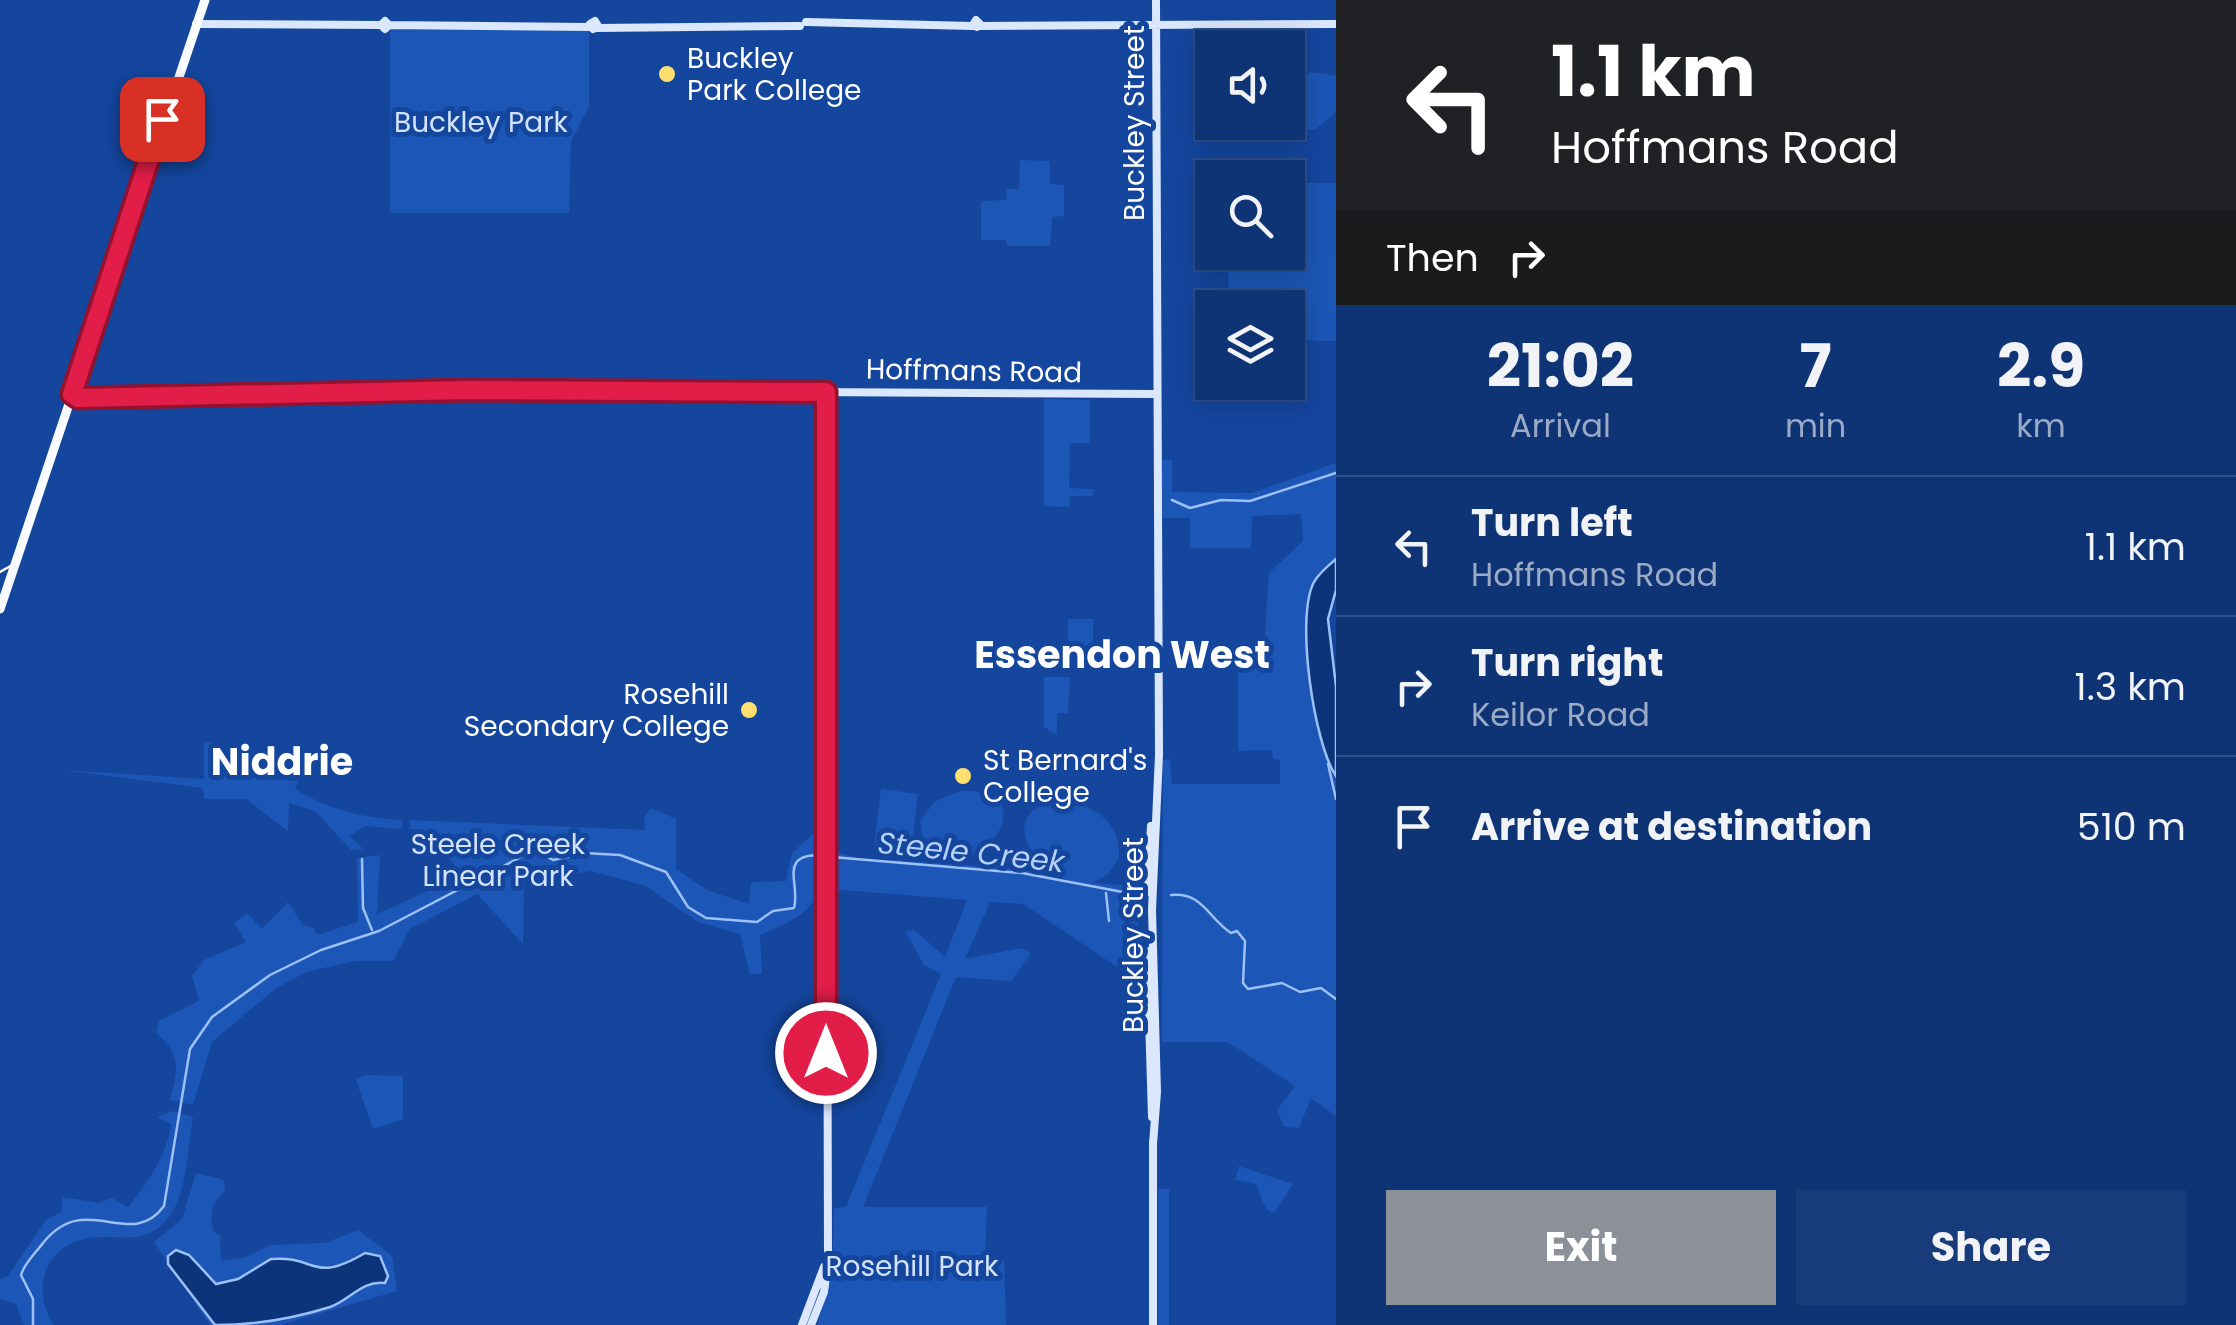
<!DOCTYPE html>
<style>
body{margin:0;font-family:Poppins,sans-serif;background:#183c7b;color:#f1f3f6;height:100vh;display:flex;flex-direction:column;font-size:38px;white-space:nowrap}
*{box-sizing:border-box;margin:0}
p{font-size:32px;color:#9baac5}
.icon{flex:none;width:55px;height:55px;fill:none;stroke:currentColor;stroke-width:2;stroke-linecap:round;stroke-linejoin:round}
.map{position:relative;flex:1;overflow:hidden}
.panel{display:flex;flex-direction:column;background:#0f3476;width:900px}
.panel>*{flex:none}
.top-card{background:#202124;color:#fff;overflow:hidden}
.controls{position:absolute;left:1195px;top:30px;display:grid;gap:20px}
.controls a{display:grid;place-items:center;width:110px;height:110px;border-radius:0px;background:#0f3476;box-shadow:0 5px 25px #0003,0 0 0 2px #2f4f88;font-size:50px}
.pin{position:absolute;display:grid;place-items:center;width:85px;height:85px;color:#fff;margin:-42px;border-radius:20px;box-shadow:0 5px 15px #0006}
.me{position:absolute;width:110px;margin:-55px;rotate:0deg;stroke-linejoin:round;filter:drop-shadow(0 0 8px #0008)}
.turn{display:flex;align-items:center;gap:35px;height:210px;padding:0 50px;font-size:45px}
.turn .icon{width:130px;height:130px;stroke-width:2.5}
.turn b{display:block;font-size:70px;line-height:85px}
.then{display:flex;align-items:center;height:95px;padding:0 50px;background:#0003;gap:20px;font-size:38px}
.eta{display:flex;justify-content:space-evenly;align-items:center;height:170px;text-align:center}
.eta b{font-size:60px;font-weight:700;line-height:70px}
.button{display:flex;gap:20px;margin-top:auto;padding:20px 50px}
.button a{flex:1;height:115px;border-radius:0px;background:#8c9099;color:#fff;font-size:40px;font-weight:700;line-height:115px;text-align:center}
.button a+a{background:#183c7b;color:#f1f3f6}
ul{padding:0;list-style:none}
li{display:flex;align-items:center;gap:30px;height:140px;padding:0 50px;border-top:2px solid #2f4f88}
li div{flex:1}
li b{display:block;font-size:38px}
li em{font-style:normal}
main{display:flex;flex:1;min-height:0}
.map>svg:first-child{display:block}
.green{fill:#1c57b7}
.water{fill:#0c347a;stroke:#9dc0f6;stroke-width:2.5}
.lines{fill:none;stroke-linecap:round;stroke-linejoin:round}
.stream{stroke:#9dc0f6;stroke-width:2.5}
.secondary{stroke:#dae7fd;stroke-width:8}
.primary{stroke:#f7faff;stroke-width:9}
.tram{stroke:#fff;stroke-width:2.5}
.route-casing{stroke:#92132f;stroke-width:25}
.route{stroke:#e11d48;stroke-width:18}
.poi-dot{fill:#ffdf6d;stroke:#14469e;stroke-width:4}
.labels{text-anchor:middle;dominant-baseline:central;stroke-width:10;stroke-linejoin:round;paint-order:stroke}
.poi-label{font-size:28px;fill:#fff;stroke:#14469e;text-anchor:start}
.park-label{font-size:28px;fill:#d3e3fd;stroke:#14469e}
.street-label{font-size:28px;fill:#fff;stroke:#14469e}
.water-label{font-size:30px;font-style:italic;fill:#b7d1fa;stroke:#14469e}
.district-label{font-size:38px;font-weight:bold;fill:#fff;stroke:#14469e}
</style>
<main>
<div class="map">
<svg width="1336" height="1325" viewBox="0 0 1336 1325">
<rect width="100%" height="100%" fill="#14469e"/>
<path class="green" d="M 390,27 L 589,31 L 589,106 L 571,141 L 569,213 L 390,213 Z
M 1312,72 L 1336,76 L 1336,112 L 1316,129 L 1292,131 L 1286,123 C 1291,102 1286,83 1312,72 Z
M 1020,160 L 1050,161 L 1050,184 L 1064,185 L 1064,216 L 1052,217 L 1050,246 L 1007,246 L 1006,240 L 981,240 L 981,201 L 1006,200 L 1007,189 L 1019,189 Z
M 1288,183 L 1336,183 L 1336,341 L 1288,340 L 1288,308 L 1229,307 L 1228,253 L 1288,252 Z
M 1044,399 L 1090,400 L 1090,443 L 1070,443 L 1069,488 L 1093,489 L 1093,496 L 1070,496 L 1069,507 L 1044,506 Z
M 1162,460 L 1172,460 L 1172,492 L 1252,493 L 1336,463 L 1336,559 C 1328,566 1319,573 1314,582 C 1294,618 1314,743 1336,776 L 1336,1116 L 1311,1098 L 1299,1128 L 1284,1127 L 1277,1110 L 1295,1086 L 1228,1042 L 1162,1042 L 1163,760 L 1170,759 L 1172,784 L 1280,784 L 1280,760 L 1273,759 L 1272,750 L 1238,751 L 1238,653 L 1264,651 L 1269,573 L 1303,541 L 1301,514 L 1252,516 L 1251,548 L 1190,548 L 1190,518 L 1162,518 Z
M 1068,619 L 1093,619 L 1093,666 L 1068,666 Z
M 1044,677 L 1070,677 L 1068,713 L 1057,713 L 1057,735 L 1044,727 Z
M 204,742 L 213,742 L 216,770 L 239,777 L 298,781 L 295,789 C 329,810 363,818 402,820 L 402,829 L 365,826 L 350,836 L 363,849 L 351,850 L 315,811 L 289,803 L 288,831 L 246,799 L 204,799 L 203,788 L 62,770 L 204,779 Z
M 881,789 L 918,794 L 911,852 L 874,847 Z
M 960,791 C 1053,784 976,901 923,842 L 920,821 L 934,802 Z
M 1062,801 C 1093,804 1121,822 1119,856 C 1086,937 963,811 1062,801 Z
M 651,808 L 676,819 L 676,869 L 707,890 L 749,904 L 751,882 L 786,881 L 792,853 L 822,826 C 821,895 829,907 760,935 L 762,974 L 750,974 L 740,934 L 696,921 L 646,886 L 591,871 L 524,884 L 523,944 L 477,894 L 410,929 L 393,961 L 355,961 L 306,972 L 275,989 L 212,1042 L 193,1105 L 170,1100 C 178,1070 182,1054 156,1033 L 159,1021 L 199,1001 L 192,976 L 204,960 L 246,942 L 234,923 L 247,913 L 262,929 L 288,902 L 303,925 L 314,928 L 317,935 L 358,922 L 357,858 L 380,855 L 377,914 L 463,875 L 423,830 L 410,829 L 410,820 L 645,830 L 644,817 Z
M 832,851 L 858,858 L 1024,869 L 1065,881 L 1137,886 L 1140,1025 L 1136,1025 L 1132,977 L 1023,904 L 990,902 L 965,959 L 1022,948 L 1031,953 L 1011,981 L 956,977 L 863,1207 L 987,1207 L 985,1256 L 992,1264 L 1004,1260 L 1006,1325 L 817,1325 L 832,1275 L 834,1208 L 846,1207 L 941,974 L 924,965 L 905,931 L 914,930 L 945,957 L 967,900 L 830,889 Z
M 366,1075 L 403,1076 L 403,1119 L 373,1129 L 356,1080 Z
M 173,1111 L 193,1117 C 187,1149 188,1198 165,1222 C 139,1248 115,1232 84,1239 C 42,1248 32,1294 54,1325 L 24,1325 L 16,1304 L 0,1299 L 0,1279 L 8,1276 L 46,1220 L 62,1212 L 62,1197 L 99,1203 L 112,1198 L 128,1207 C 148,1183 167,1155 171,1124 L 157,1117 Z
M 1239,1166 L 1293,1184 L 1274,1213 L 1266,1209 L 1256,1184 L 1235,1180 Z
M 196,1173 L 224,1180 L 225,1191 C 211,1203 209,1215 214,1232 L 220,1236 L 221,1261 L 246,1257 L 270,1245 L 325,1243 L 358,1230 L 392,1256 L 397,1291 L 280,1325 L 210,1325 L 154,1242 L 182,1219 Z
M 1158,1189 L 1169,1189 L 1169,1325 L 1158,1325 Z"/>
<path class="water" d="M 1336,559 L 1336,590 L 1328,619 L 1336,686 L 1336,776 C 1314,744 1295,617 1314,582 C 1319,573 1328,566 1336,559 Z
M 176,1250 L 189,1255 L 216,1284 L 238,1279 L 271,1259 C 317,1255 311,1285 365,1253 L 380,1256 L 388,1276 L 385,1283 C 362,1280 350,1300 330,1307 C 292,1319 253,1325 215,1325 L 168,1264 L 168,1256 Z"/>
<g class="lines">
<path class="stream" d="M 1172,500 L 1190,508 L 1221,500 L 1250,501 L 1336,473
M 1328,764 L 1336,799
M 832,857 L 1022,873 L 1128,893
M 362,859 L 363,908 L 372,930
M 1106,893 L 1109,921
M 1171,895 C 1203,892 1208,918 1231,933 L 1237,931 L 1245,941 L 1243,983 L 1248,989 L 1282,983 L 1300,992 L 1321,988 L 1336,999
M 33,1325 L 33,1299 L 21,1275 C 25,1262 35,1254 43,1243 C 86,1189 130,1252 164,1206 L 190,1049 L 212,1017 L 270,975 L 321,950 L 379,931 L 534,850 L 553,860 L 584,853 L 620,855 L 666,872 L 688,907 L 706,918 L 757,922 L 773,911 L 794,908 C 801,883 776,853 824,855"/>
<path class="secondary" d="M 976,20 L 980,24 L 977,27 L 973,25 Z
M 595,21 L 598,26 L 593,29 L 590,24 Z
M 806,22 L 973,26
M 196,24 L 381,25 L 385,29 L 389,25 L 385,21 L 381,25
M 389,25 L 591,27
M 979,26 L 1336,24
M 597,28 L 800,26
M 72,394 L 80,398 L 468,390 L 1157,394
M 1147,892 L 1151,826
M 1147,951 L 1152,1117
M 1153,1141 L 1153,1325
M 1153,1144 L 1157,1092 L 1152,910 L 1159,755 L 1156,0
M 802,1325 L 824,1267
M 811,1325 L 824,1292 L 828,1262 L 826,392"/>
<path class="primary" d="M 0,609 L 205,0"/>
<path class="tram" d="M 0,572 L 14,564 L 22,549 L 206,0"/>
</g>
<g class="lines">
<defs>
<path id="route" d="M 162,119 L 72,394 L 78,398 L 468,390 L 826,392 L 826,1053"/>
</defs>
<use href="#route" class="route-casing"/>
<use href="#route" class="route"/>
</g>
<g class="poi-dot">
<circle cx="667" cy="74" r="10"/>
<circle cx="749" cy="710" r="10"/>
<circle cx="963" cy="776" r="10"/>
</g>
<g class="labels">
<g class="poi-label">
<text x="687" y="58">Buckley<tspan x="687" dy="32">Park College</tspan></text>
<text x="729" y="694" text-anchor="end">Rosehill<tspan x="729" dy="32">Secondary College</tspan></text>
<text x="983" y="760">St Bernard's<tspan x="983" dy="32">College</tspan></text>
</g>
<g class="park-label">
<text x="481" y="122">Buckley Park</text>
<text x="498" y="844">Steele Creek<tspan x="498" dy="32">Linear Park</tspan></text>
<text x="912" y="1266">Rosehill Park</text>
</g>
<g class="street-label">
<text transform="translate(1134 123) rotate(-90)">Buckley Street</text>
<text transform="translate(974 371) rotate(1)">Hoffmans Road</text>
<text transform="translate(1133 935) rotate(-90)">Buckley Street</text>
</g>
<g class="water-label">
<text transform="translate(971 852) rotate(6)">Steele Creek</text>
</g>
<g class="district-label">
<text x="1122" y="654">Essendon West</text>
<text x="282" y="761">Niddrie</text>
</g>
</g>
</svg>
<div class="controls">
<a><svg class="icon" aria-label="sound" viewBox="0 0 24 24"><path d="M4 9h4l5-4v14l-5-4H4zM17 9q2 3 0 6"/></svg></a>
<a><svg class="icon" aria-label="search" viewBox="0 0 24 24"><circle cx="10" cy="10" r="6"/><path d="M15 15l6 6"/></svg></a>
<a><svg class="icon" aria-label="layers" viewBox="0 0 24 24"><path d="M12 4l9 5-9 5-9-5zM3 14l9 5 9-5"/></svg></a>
</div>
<div class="pin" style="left:162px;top:119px;background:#d93025"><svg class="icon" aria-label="arrive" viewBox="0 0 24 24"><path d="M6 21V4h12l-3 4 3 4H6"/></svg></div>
<svg class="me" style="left:826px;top:1053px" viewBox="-20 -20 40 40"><circle r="17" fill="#e11d48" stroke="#fff" stroke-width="3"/><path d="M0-11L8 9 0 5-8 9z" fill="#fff"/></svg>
</div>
<section class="panel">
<div class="top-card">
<div class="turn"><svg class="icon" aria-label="left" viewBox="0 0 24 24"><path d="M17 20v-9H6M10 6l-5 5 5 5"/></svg><div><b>1.1 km</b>Hoffmans Road</div></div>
<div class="then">Then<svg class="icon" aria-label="right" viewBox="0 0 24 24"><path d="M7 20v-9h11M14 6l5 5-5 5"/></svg></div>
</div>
<div class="eta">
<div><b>21:02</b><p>Arrival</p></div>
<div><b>7</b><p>min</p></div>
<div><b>2.9</b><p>km</p></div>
</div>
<ul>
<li><svg class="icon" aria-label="left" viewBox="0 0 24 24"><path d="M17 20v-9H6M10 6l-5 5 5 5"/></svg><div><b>Turn left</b><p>Hoffmans Road</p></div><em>1.1 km</em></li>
<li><svg class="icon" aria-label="right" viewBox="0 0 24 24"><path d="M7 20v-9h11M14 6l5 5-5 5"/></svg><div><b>Turn right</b><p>Keilor Road</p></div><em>1.3 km</em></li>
<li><svg class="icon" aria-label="arrive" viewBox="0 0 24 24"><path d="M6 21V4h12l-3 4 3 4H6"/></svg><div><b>Arrive at destination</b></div><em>510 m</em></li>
</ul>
<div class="button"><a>Exit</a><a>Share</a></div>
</section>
</main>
